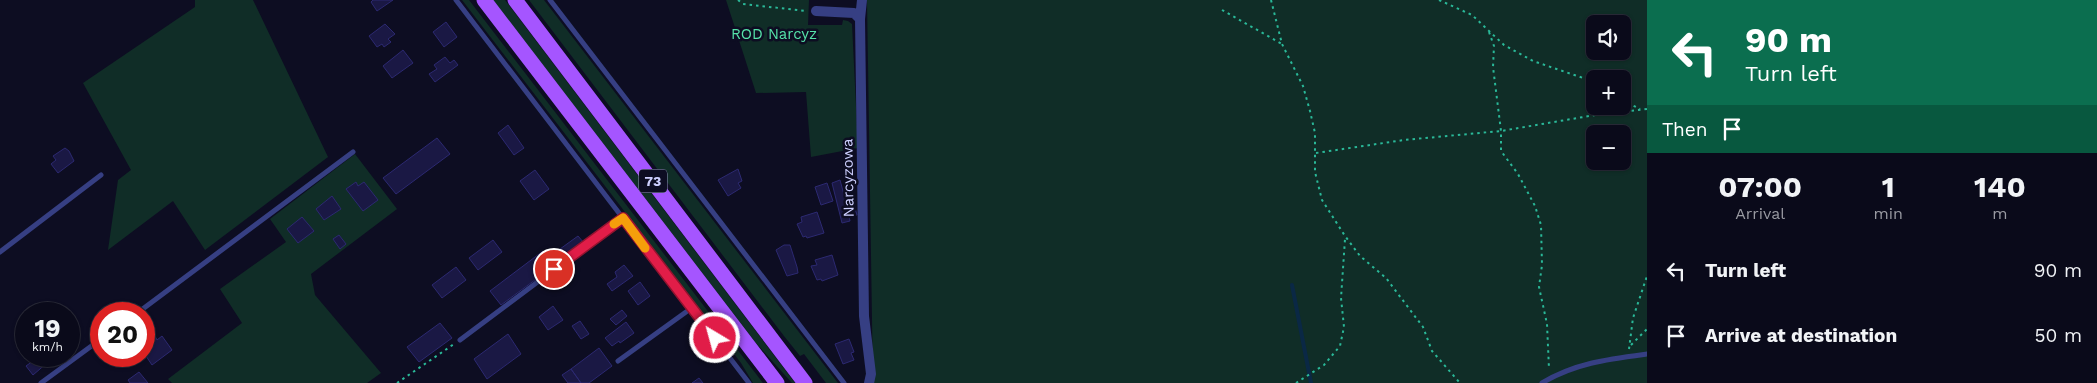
<!DOCTYPE html>
<meta charset="utf-8">
<style>
body{margin:0;font-family:"Work Sans",sans-serif;background:#131323;color:#f1f3f6;height:100vh;display:flex;flex-direction:column;font-size:19px;white-space:nowrap}
*{box-sizing:border-box;margin:0}
p{font-size:16px;color:#999aa2}
.icon{flex:none;width:28px;height:28px;fill:none;stroke:currentColor;stroke-width:2;stroke-linecap:round;stroke-linejoin:round}
.map{position:relative;flex:1;overflow:hidden}
.sheet{display:flex;flex-direction:column;background:#0a0a1a;width:450px}
.sheet>*{flex:none}
.hud{background:#0b6e4f;color:#fff;overflow:hidden}
.buttons{position:absolute;left:1586px;top:15px;display:grid;gap:10px}
.buttons a{display:grid;place-items:center;width:45px;height:45px;border-radius:8px;background:#0a0a1a;box-shadow:0 1px 4px #0004,0 0 0 1px #2a2b39;font-size:25px}
.speed{position:absolute;left:15px;top:302px;display:flex;gap:10px;font-size:25px;font-weight:700;text-align:center}
.speed>*{display:grid;place-content:center;width:65px;height:65px;border-radius:50%;background:#0a0a1a;box-shadow:0 1px 4px #0004,0 0 0 1px #2a2b39;line-height:1}
.speed small{font-size:12px;font-weight:400}
.speed .limit{border:8px solid #d22;background:#fff;color:#111}
.pin{position:absolute;display:grid;place-items:center;width:42px;height:42px;color:#fff;margin:-21px;border:2px solid #fff;border-radius:50%;box-shadow:0 1px 5px #0007}
.me{position:absolute;width:55px;margin:-28px;rotate:323deg;stroke-linejoin:round;filter:drop-shadow(0 0 4px #0008)}
.turn{display:flex;align-items:center;gap:18px;height:105px;padding:0 15px;font-size:22px}
.turn .icon{width:65px;height:65px;stroke-width:2.5}
.turn b{display:block;font-size:35px;line-height:42px}
.then{display:flex;align-items:center;height:48px;padding:0 15px;background:#0003;gap:10px;font-size:19px}
.eta{display:flex;justify-content:space-evenly;align-items:center;height:85px;text-align:center}
.eta b{font-size:30px;font-weight:700;line-height:35px}
ul{padding:0;list-style:none}
li{display:flex;align-items:center;gap:15px;height:65px;padding:0 15px}
li div{flex:1}
li b{display:block;font-size:19px}
li em{font-style:normal}
main{display:flex;flex:1;min-height:0}
.map>svg:first-child{display:block}
.green{fill:#102d27;fill-rule:evenodd}
.lines{fill:none;stroke-linecap:round;stroke-linejoin:round}
.stream{stroke:#0a2845;stroke-width:4}
.building{fill:#1a1844;stroke:#2c2971}
.path{stroke:#2ab898;stroke-width:2;stroke-dasharray:2.5 4;stroke-linecap:butt}
.lane{stroke:#363f83;stroke-width:5}
.street{stroke:#363f83;stroke-width:10}
.primary{stroke:#a555ff;stroke-width:15}
.route-casing{stroke:#92132f;stroke-width:12}
.route{stroke:#e11d48;stroke-width:9}
.slow{stroke:#f59e0b;stroke-width:9}
.labels{text-anchor:middle;dominant-baseline:central;stroke-width:5;stroke-linejoin:round;paint-order:stroke}
.shield{fill:#0d0d22;stroke:#9496bd;stroke-width:1}
.shield-label{font-size:14px;font-weight:bold;fill:#ced0ff}
.park-label{font-size:15px;fill:#56e3a9;stroke:#0d0d22}
.street-label{font-size:15px;fill:#ced0ff;stroke:#0d0d22}
</style>
<main>
<div class="map">
<svg width="1647" height="383" viewBox="0 0 1647 383">
<rect width="100%" height="100%" fill="#0d0d22"/>
<path class="green" d="M 195,0 L 253,0 L 328,157 L 205,250 L 173,201 L 108,250 L 118,180 L 131,170 L 83,83 L 195,7 Z
M 462,0 L 469,0 L 763,383 L 753,383 L 741,363 Z
M 493,0 L 505,0 L 795,383 L 792,383 L 756,343 Z
M 529,0 L 544,0 L 838,383 L 826,383 L 804,354 L 800,356 L 784,336 Z
M 726,0 L 809,0 L 808,25 L 842,25 L 843,20 L 848,21 L 852,24 L 858,148 L 811,157 L 806,92 L 756,93 Z
M 867,0 L 1647,0 L 1647,383 L 873,383 ZM 1595,24 L 1622,24 L 1622,51 L 1595,51 ZM 1595,79 L 1622,79 L 1622,106 L 1595,106 ZM 1595,134 L 1622,134 L 1622,161 L 1595,161 Z
M 355,154 L 397,209 L 311,274 L 315,295 L 381,373 L 367,383 L 172,383 L 168,379 L 242,323 L 220,289 L 286,242 L 270,219 Z"/>
<g class="lines">
<path class="stream" d="M 1292,285 L 1311,383"/>
</g>
<path class="building" d="M 373,0 L 393,0 L 377,11 L 371,2 Z
M 446,22 L 457,37 L 444,47 L 433,32 Z
M 385,24 L 395,34 L 388,39 L 391,42 L 384,47 L 382,44 L 377,47 L 369,36 Z
M 403,50 L 413,63 L 392,78 L 383,66 Z
M 445,57 L 450,63 L 454,60 L 458,65 L 435,82 L 429,74 L 437,69 L 434,65 Z
M 508,125 L 524,148 L 514,155 L 498,133 Z
M 437,138 L 450,154 L 396,194 L 383,178 Z
M 65,148 L 69,151 L 74,161 L 58,173 L 51,164 L 56,160 L 53,156 Z
M 738,169 L 742,181 L 738,183 L 741,188 L 728,196 L 718,180 Z
M 535,170 L 549,189 L 534,200 L 520,181 Z
M 840,180 L 847,206 L 854,204 L 857,215 L 849,216 L 850,221 L 842,223 L 832,183 Z
M 356,182 L 358,186 L 364,182 L 378,200 L 363,211 L 346,189 Z
M 827,183 L 833,201 L 821,205 L 815,187 Z
M 332,196 L 341,209 L 324,220 L 316,209 Z
M 817,212 L 824,233 L 807,238 L 806,236 L 803,237 L 797,224 L 802,222 L 801,217 Z
M 302,217 L 314,231 L 298,243 L 287,229 Z
M 339,235 L 346,244 L 340,249 L 333,239 Z
M 578,236 L 584,243 L 566,257 L 560,249 Z
M 493,240 L 502,252 L 478,270 L 469,258 Z
M 784,245 L 790,245 L 797,267 L 798,273 L 787,276 L 776,250 Z
M 560,249 L 566,257 L 501,305 L 490,291 L 543,251 L 548,258 Z
M 832,255 L 838,275 L 822,281 L 821,279 L 817,280 L 811,266 L 817,265 L 815,260 Z
M 624,265 L 633,276 L 612,291 L 607,284 L 617,277 L 615,272 Z
M 456,267 L 466,280 L 442,298 L 432,285 Z
M 640,282 L 650,296 L 638,305 L 628,291 Z
M 553,306 L 563,320 L 548,330 L 539,317 Z
M 622,310 L 627,316 L 616,325 L 610,319 Z
M 580,321 L 589,334 L 581,339 L 572,326 Z
M 626,322 L 634,333 L 620,343 L 619,341 L 612,346 L 605,338 Z
M 440,323 L 452,338 L 419,362 L 407,347 Z
M 508,334 L 521,354 L 487,379 L 474,359 Z
M 155,336 L 157,340 L 162,336 L 172,350 L 152,365 L 146,356 L 149,353 L 144,349 L 144,344 Z
M 849,339 L 854,352 L 851,353 L 854,360 L 843,364 L 835,344 Z
M 599,348 L 612,366 L 589,383 L 581,383 L 571,369 Z
M 36,356 L 55,356 L 33,375 L 26,366 L 37,358 Z
M 571,369 L 581,383 L 568,383 L 562,375 Z
M 139,372 L 148,383 L 130,383 L 128,380 Z
M 699,378 L 703,383 L 692,383 Z"/>
<g class="lines">
<path class="path" d="M 738,0 L 743,4 L 806,11
M 1271,0 L 1282,44 L 1303,86 L 1310,111 L 1315,133 L 1315,172 L 1322,200 L 1345,236 L 1360,256 L 1386,278 L 1423,327 L 1432,351 L 1460,383
M 1439,0 L 1472,15 L 1504,45 L 1533,61 L 1595,82
M 1222,10 L 1282,44
M 1489,32 L 1494,46 L 1493,67 L 1501,131 L 1501,151 L 1518,174 L 1535,206 L 1541,225 L 1542,265 L 1539,287 L 1547,324 L 1549,369
M 1622,100 L 1640,109
M 1316,153 L 1404,140 L 1501,131 L 1601,114 L 1647,109
M 1631,345 L 1647,329
M 1629,349 L 1633,318 L 1647,276
M 397,383 L 454,344
M 1296,383 L 1324,365 L 1340,346 L 1344,327 L 1341,298 L 1345,239"/>
<path class="lane" d="M 456,0 L 749,383
M 550,0 L 844,383
M 0,252 L 101,175
M 136,314 L 353,152
M 460,340 L 623,218
M 618,361 L 686,312
M 41,383 L 101,339
M 1542,383 C 1575,363 1609,359 1647,354"/>
<path class="street" d="M 816,11 L 854,13 L 860,19 L 864,316 L 871,374 L 869,383
M 860,19 L 862,0"/>
<path class="primary" d="M 484,0 L 777,383
M 515,0 L 805,383"/>
</g>
<g class="lines">
<defs>
<path id="route" d="M 554,269 L 623,218 L 715,338"/>
</defs>
<use href="#route" class="route-casing"/>
<use href="#route" class="route"/>
<path class="slow" d="M 614,224 L 623,218 L 645,248"/>
</g>
<g class="labels">
<rect class="shield" x="639" y="169.5" width="28" height="23" rx="4"/>
<g class="shield-label">
<text x="653" y="181">73</text>
</g>
<g class="park-label">
<text x="774" y="34">ROD Narcyz</text>
</g>
<g class="street-label">
<text transform="translate(848 178) rotate(-91)">Narcyzowa</text>
</g>
</g>
</svg>
<div class="buttons">
<a><svg class="icon" aria-label="sound" viewBox="0 0 24 24"><path d="M4 9h4l5-4v14l-5-4H4zM17 9q2 3 0 6"/></svg></a>
<a>+</a>
<a>−</a>
</div>
<div class="speed"><div>19<small>km/h</small></div><div class="limit">20</div></div>
<div class="pin" style="left:554px;top:269px;background:#d93025"><svg class="icon" aria-label="arrive" viewBox="0 0 24 24"><path d="M6 21V4h12l-3 4 3 4H6"/></svg></div>
<svg class="me" style="left:715px;top:338px" viewBox="-20 -20 40 40"><circle r="17" fill="#e11d48" stroke="#fff" stroke-width="3"/><path d="M0-11L8 9 0 5-8 9z" fill="#fff"/></svg>
</div>
<section class="sheet">
<div class="hud">
<div class="turn"><svg class="icon" aria-label="left" viewBox="0 0 24 24"><path d="M17 20v-9H6M10 6l-5 5 5 5"/></svg><div><b>90 m</b>Turn left</div></div>
<div class="then">Then<svg class="icon" aria-label="arrive" viewBox="0 0 24 24"><path d="M6 21V4h12l-3 4 3 4H6"/></svg></div>
</div>
<div class="eta">
<div><b>07:00</b><p>Arrival</p></div>
<div><b>1</b><p>min</p></div>
<div><b>140</b><p>m</p></div>
</div>
<ul>
<li><svg class="icon" aria-label="left" viewBox="0 0 24 24"><path d="M17 20v-9H6M10 6l-5 5 5 5"/></svg><div><b>Turn left</b></div><em>90 m</em></li>
<li><svg class="icon" aria-label="arrive" viewBox="0 0 24 24"><path d="M6 21V4h12l-3 4 3 4H6"/></svg><div><b>Arrive at destination</b></div><em>50 m</em></li>
</ul>
</section>
</main>
